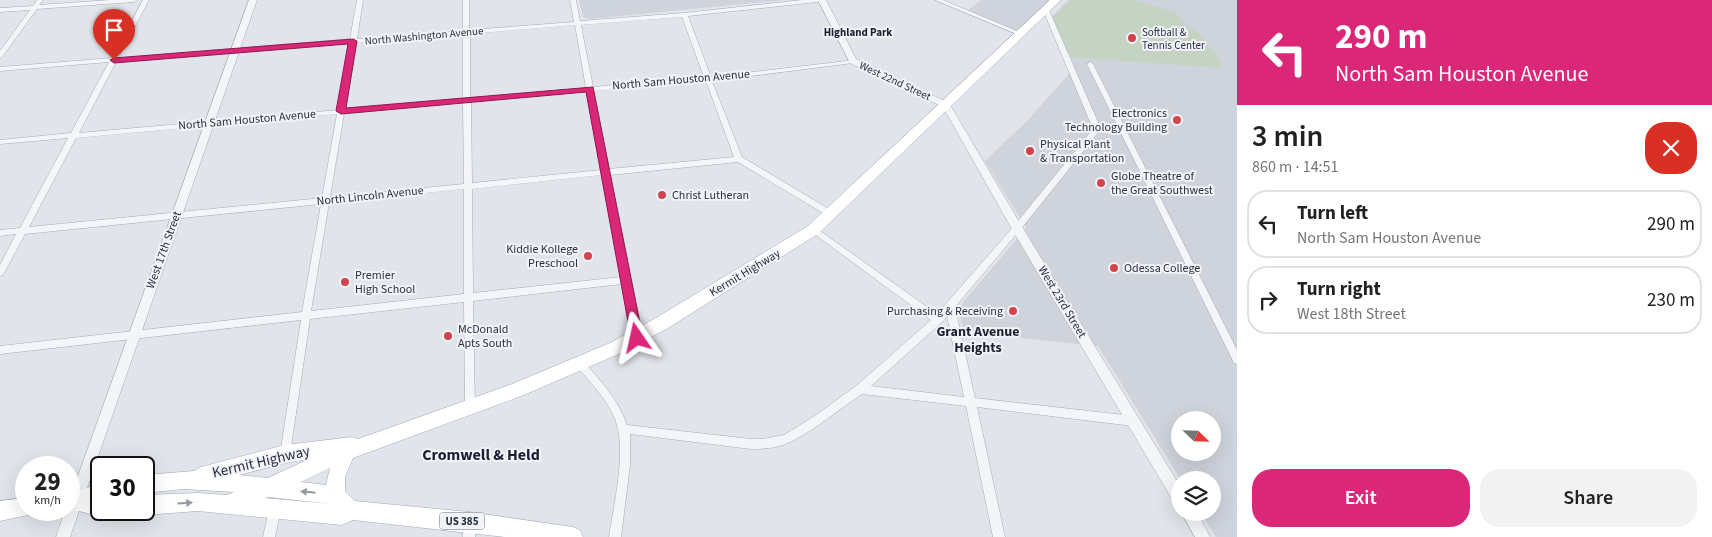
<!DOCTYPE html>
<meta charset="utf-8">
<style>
body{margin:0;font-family:"Source Sans 3",sans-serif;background:#f2f2f2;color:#222;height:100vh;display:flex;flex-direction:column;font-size:19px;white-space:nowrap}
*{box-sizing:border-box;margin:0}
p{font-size:16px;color:#767676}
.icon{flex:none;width:28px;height:28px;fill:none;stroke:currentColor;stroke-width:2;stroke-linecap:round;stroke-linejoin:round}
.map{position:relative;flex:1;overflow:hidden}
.sheet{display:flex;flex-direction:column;background:#fff;width:475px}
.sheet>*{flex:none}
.banner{background:#db2777;color:#fff;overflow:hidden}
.needle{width:32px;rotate:113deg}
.fabs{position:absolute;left:1171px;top:411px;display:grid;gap:10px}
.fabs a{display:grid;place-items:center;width:50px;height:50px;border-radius:50%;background:#fff;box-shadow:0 5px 20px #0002;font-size:25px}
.speed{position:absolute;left:15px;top:456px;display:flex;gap:10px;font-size:25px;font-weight:700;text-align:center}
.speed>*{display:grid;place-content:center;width:65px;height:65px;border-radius:50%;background:#fff;box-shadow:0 5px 20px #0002;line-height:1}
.speed small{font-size:12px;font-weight:400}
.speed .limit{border:2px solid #111;border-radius:8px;background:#fff;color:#111}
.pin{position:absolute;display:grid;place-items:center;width:42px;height:42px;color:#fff;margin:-51px -21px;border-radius:50% 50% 50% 0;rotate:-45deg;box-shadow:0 0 5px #0007}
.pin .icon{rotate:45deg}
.me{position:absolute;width:55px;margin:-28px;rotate:349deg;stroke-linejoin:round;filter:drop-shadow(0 0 4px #0008)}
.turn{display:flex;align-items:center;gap:18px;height:105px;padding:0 15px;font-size:22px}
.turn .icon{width:65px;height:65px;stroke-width:2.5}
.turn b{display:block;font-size:35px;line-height:42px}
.round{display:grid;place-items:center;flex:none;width:52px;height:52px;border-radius:20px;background:#f2f2f2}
.summary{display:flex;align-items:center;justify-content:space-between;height:85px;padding:0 15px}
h1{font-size:30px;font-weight:600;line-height:38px}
.cta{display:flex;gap:10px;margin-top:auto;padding:10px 15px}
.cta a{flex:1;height:58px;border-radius:20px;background:#db2777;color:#fff;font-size:20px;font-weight:600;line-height:58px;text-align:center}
.cta a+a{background:#f2f2f2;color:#222}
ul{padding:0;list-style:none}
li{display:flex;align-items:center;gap:15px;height:68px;margin:0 10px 8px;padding:0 5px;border:2px solid #e0e0e0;border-radius:20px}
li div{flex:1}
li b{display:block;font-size:19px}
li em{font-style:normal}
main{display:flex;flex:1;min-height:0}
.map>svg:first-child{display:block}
.built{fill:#cfd3dc;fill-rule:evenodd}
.green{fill:#c5d4c2}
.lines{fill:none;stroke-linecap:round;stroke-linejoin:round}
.minor-casing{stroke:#a6aab4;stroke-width:1}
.tertiary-casing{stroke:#a6aab4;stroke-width:1}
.primary-casing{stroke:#a0a7b6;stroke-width:1}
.minor{fill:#f4f5f8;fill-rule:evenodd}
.tertiary{fill:#f4f5f8;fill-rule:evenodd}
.primary{fill:#fff;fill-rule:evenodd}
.oneway{fill:#9498a0}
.route{fill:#db2777;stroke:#8e194d}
.poi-dot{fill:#d2444d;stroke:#f1f3f7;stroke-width:2}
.labels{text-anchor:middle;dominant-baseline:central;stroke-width:4;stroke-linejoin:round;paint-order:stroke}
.far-neighbourhood-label{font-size:11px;font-weight:bold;fill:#1b2133;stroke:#f1f3f7}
.far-poi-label{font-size:11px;fill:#293042;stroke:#f1f3f7;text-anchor:start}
.far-street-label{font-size:11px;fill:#293042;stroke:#f1f3f7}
.shield{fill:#f1f3f7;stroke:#656a78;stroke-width:1}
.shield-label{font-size:11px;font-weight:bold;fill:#293042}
.street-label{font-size:12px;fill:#293042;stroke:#f1f3f7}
.poi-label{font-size:12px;fill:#293042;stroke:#f1f3f7;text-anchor:start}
.neighbourhood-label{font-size:14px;font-weight:bold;fill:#1b2133;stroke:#f1f3f7}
.near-street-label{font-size:15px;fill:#293042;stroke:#f1f3f7}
.near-neighbourhood-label{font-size:16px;font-weight:bold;fill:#1b2133;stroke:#f1f3f7}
</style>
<main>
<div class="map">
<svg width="1237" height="537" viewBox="0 0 1237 537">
<rect width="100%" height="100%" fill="#e1e4ea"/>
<path class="built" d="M 579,0 L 785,0 L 589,19 L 583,17 Z
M 981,0 L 1056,0 L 1021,34 L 967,11 Z
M 1068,0 L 1237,0 L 1237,537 L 1216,537 L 1201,513 L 1212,512 L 1212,480 L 1181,480 L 1098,346 L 964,332 L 958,308 L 1026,228 L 985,161 L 1027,121 L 1075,67 L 1051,17 ZM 1180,420 L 1212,420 L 1212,452 L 1180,452 Z"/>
<path class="green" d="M 1071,0 L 1133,0 L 1175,12 L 1185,25 L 1199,33 L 1222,63 L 1219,63 L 1222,68 L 1071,57 L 1052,18 Z"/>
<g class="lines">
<defs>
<path id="minor" d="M 37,0 L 43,0 L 39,5 L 110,0 L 137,0 L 134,2 L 37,9 L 2,57 L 0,58 L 0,51 L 30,10 L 0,12 L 0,8 L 33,6 Z
M 143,0 L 149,0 L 118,58 L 350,39 L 357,0 L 363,0 L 357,39 L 463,31 L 463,0 L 469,0 L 469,30 L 574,22 L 570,0 L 576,0 L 580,21 L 684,13 L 802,0 L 821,0 L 818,2 L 688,16 L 711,77 L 855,60 L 856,61 L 853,63 L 712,81 L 742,157 L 834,212 L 835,214 L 834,216 L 828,216 L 738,162 L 610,175 L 642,338 L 640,341 L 637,342 L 634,341 L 632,338 L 622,284 L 473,301 L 475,408 L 474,411 L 470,413 L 466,411 L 465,408 L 464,302 L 310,319 L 290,454 L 289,458 L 285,459 L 281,458 L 280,454 L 301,320 L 0,354 L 0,346 L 302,312 L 321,204 L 25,234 L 3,275 L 0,276 L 0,265 L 16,234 L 0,236 L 0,230 L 20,228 L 68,138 L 0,144 L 0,140 L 71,133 L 109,62 L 0,71 L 0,67 L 112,58 ZM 682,17 L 704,77 L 593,87 L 581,25 ZM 575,25 L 586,88 L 470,98 L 470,34 ZM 463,34 L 463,99 L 345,109 L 356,43 ZM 349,43 L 338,110 L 79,133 L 116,62 ZM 706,81 L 734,157 L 609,169 L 594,91 ZM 587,92 L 601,170 L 472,183 L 471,102 ZM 463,103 L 464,184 L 330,197 L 344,114 ZM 337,114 L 322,198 L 29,227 L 76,138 ZM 602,175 L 621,277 L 473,293 L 472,189 ZM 464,189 L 464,294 L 311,311 L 329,203 Z
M 935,0 L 943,0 L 1024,34 L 1019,35 Z
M 1046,8 L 1049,10 L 1101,129 L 1020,230 L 955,307 L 975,398 L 1133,416 L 1137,418 L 1138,421 L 1137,424 L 1133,426 L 977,407 L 1005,537 L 993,537 L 966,406 L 862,394 C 838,410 815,430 790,442 C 779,448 763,449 751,449 L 630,434 L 630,465 L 621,537 L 609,537 C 614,504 627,450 615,419 C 607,399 591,383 577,367 L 575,364 L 577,361 L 580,360 L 583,361 C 601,381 618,399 627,425 L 751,439 L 763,439 L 784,435 L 816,415 L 856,386 L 931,320 L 809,230 L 813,227 L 816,228 L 937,314 L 1014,226 L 1093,129 L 1043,10 ZM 947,316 L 964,397 L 871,386 L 941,323 Z
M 1090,62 L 1093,64 L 1237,350 L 1237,364 L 1234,363 L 1087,64 Z
M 275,504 L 279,506 L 281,510 L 275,537 L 263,537 L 269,510 L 271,506 Z
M 469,516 L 473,518 L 475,522 L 475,537 L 463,537 L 463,522 L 465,518 Z"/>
<path id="tertiary" d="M 249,0 L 257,0 L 70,537 L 56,537 L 65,510 L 69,510 L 69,501 Z
M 818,0 L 826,0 L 856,59 L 949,103 L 1021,225 L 1180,486 L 1180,506 L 1175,504 L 1013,231 L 943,107 L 850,63 Z
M 1181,512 L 1197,512 L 1210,537 L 1195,537 Z"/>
<path id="primary" d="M 1050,0 L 1061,0 L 818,234 L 668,328 L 621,353 L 524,395 L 353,458 L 345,477 L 345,491 L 355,501 L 469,512 L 573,527 L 580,530 L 583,537 L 505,537 L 353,520 L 342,525 L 198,511 L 144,515 L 137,512 L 137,510 L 144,510 L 144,495 L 198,493 L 227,495 L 234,492 L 184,489 L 144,493 L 144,475 L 194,471 L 201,467 L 285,445 L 352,437 L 358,439 L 512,384 L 610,343 L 656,318 L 808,226 ZM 309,459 L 268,478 L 239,475 L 285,463 ZM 330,468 L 326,485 L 301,482 ZM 269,497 L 331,504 L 264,498 Z
M 101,484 L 101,510 L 109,510 L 108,514 C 98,518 89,513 78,511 C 73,510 70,512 65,510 L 69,510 L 69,493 Z
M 26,498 L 26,510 L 34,510 L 33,514 L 0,521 L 0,501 Z"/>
</defs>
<use href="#minor" class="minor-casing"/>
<use href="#tertiary" class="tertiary-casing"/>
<use href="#primary" class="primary-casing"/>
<use href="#minor" class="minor"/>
<use href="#tertiary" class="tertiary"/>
<use href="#primary" class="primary"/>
</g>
<defs><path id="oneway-solid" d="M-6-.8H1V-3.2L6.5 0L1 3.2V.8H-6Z" transform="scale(1.25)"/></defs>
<g class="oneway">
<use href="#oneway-solid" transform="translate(308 492) rotate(-174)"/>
<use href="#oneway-solid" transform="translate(185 503) rotate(-3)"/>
</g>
<path class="route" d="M 353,39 L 357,41 L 346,108 L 593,87 L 643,338 L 641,342 L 637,343 L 632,342 L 631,338 L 586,92 L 341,114 L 336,111 L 348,44 L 114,63 L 110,60 L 114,58 Z"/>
<g class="poi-dot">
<circle cx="1132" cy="38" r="5"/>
<circle cx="1177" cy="120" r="5"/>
<circle cx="1030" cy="151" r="5"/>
<circle cx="1101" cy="183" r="5"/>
<circle cx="662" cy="195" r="5"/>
<circle cx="588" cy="256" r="5"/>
<circle cx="1114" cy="268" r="5"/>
<circle cx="345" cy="282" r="5"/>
<circle cx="1013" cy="311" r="5"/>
<circle cx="448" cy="336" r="5"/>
</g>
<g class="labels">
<g class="far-neighbourhood-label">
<text x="858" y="32">Highland Park</text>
</g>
<g class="far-poi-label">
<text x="1142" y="32">Softball &amp;<tspan x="1142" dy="13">Tennis Center</tspan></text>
</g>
<g class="far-street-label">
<text transform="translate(424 36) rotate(-5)">North Washington Avenue</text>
<text transform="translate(895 81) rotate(25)">West 22nd Street</text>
</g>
<rect class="shield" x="439.5" y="512.5" width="45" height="17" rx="4"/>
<g class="shield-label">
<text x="462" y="521">US 385</text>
</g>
<g class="street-label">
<text transform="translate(681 80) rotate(-5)">North Sam Houston Avenue</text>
<text transform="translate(247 120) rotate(-5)">North Sam Houston Avenue</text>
<text transform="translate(370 196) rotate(-6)">North Lincoln Avenue</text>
<text transform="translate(164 250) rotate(-70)">West 17th Street</text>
<text transform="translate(745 273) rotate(-31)">Kermit Highway</text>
<text transform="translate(1062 302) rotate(59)">West 23rd Street</text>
</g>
<g class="poi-label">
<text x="1167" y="113" text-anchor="end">Electronics<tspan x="1167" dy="14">Technology Building</tspan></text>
<text x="1040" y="144">Physical Plant<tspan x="1040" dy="14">&amp; Transportation</tspan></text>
<text x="1111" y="176">Globe Theatre of<tspan x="1111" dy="14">the Great Southwest</tspan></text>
<text x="672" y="195">Christ Lutheran</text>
<text x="578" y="249" text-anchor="end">Kiddie Kollege<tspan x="578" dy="14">Preschool</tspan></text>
<text x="1124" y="268">Odessa College</text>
<text x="355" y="275">Premier<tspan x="355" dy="14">High School</tspan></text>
<text x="1003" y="311" text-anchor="end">Purchasing &amp; Receiving</text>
<text x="458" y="329">McDonald<tspan x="458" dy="14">Apts South</tspan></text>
</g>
<g class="neighbourhood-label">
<text x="978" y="332">Grant Avenue<tspan x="978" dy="16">Heights</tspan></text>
</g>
<g class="near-street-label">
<text transform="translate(261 462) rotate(-13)">Kermit Highway</text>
</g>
<g class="near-neighbourhood-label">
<text x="481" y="455">Cromwell &amp; Held</text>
</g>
</g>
</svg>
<div class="fabs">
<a><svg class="needle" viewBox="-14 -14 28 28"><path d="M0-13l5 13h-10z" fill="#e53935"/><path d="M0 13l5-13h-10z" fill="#767676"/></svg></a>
<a><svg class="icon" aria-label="layers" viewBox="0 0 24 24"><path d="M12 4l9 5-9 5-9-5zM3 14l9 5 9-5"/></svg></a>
</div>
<div class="speed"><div>29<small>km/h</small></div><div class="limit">30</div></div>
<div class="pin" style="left:114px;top:60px;background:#d93025"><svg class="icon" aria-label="arrive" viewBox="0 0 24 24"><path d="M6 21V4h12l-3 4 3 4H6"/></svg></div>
<svg class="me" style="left:637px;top:338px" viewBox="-20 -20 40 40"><path d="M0-17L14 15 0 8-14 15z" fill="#db2777" stroke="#fff" stroke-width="4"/></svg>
</div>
<section class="sheet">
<div class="banner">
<div class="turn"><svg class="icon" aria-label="left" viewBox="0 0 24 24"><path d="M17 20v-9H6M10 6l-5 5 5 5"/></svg><div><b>290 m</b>North Sam Houston Avenue</div></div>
</div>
<div class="summary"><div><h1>3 min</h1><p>860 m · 14:51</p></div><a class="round" style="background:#d93025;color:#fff"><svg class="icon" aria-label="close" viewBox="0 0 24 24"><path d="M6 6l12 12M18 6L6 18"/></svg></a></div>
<ul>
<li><svg class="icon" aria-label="left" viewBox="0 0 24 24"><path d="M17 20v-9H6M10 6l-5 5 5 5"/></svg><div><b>Turn left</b><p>North Sam Houston Avenue</p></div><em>290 m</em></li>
<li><svg class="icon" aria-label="right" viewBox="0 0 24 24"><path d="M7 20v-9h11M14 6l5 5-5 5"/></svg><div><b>Turn right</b><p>West 18th Street</p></div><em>230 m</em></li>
</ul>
<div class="cta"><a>Exit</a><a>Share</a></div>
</section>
</main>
